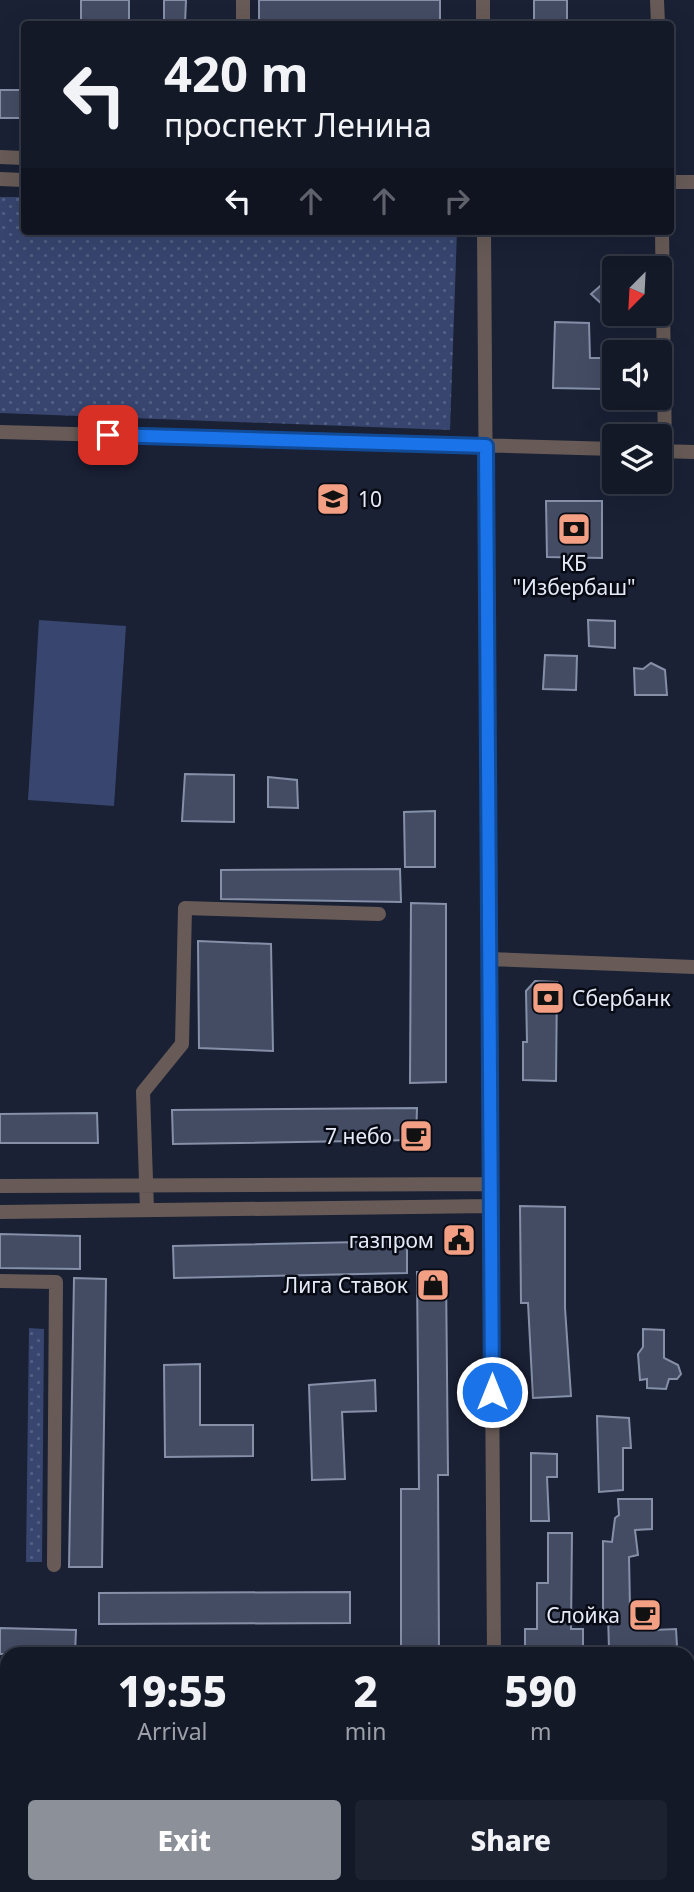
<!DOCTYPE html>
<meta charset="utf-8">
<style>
body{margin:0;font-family:"Noto Sans",sans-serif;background:#1d2230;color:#f1f3f6;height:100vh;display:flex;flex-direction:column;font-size:26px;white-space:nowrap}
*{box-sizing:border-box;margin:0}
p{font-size:23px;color:#9da0a8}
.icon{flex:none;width:38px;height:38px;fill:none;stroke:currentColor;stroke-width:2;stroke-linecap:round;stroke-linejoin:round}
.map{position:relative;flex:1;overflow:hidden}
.side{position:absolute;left:0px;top:1647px;width:695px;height:247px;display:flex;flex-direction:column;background:#141928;border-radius:21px 21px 0 0;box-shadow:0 7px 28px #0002,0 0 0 2px #333845}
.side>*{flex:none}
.top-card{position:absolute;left:21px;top:21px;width:653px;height:214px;border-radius:7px;box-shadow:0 7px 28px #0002,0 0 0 2px #333845;background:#141928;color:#f1f3f6;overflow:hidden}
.needle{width:46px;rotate:204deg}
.fabs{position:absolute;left:602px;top:256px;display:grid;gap:14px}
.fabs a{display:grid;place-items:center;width:70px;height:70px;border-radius:7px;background:#141928;box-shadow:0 7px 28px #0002,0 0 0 2px #333845;font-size:35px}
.pin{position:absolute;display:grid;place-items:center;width:60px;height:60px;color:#fff;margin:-30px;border-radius:14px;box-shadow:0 4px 10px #0006}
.me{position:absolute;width:77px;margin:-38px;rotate:0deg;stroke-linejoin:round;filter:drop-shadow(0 0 5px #0008)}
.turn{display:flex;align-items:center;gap:24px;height:147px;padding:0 28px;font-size:32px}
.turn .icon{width:91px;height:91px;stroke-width:2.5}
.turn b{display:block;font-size:49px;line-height:60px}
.lanes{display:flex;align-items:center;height:66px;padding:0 28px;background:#0003;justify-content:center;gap:35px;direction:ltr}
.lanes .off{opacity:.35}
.eta{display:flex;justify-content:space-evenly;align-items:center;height:119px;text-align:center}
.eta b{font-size:42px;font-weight:800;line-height:49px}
.cta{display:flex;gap:14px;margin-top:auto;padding:14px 28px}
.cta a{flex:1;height:80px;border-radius:7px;background:#8c9099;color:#fff;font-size:28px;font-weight:800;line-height:80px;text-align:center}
.cta a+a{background:#1d2230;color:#f1f3f6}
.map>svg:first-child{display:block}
.grass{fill:url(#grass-dots)}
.garden{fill:#37456f}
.building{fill:#434c63;stroke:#858fa8;stroke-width:2}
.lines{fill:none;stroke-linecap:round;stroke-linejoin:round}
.minor{stroke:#685b57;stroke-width:14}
.route-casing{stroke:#114b97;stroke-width:18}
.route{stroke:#1a73e8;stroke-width:12}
.labels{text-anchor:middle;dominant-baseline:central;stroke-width:5;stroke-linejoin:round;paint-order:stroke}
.poi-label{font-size:21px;fill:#e4eaf8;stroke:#080b14;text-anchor:end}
</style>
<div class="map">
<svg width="694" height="1892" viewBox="0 0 694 1892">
<defs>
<pattern id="grass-dots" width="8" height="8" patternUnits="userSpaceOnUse" patternTransform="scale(1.75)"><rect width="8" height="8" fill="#37456f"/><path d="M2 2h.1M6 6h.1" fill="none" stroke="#546084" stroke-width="1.8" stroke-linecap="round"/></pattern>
</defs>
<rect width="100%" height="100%" fill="#1a2135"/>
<path class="grass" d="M 0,197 L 24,197 L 24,231 L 457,231 L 450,430 L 0,413 Z
M 29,1328 L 44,1329 L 42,1562 L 26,1562 Z"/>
<path class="garden" d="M 39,620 L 126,626 L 114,806 L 28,800 Z"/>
<path class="building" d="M 81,0 L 129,0 L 129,24 L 81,24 Z
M 164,0 L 186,0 L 185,24 L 164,24 Z
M 259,0 L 440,0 L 440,24 L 259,24 Z
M 534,0 L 567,0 L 567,24 L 534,24 Z
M 0,90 L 24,90 L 24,118 L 0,118 Z
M 614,274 L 614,311 L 608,305 L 605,307 L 591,294 Z
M 555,322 L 589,323 L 590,358 L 601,358 L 604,389 L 553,388 Z
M 546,501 L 602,501 L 602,558 L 547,557 Z
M 588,620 L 615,621 L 615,648 L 589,646 Z
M 545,655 L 577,656 L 576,690 L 543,689 Z
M 651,663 L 665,670 L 667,695 L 635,695 L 634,668 L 643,669 Z
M 185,774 L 234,775 L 234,822 L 182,821 Z
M 268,777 L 297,780 L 298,808 L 268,807 Z
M 435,811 L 435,867 L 405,867 L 404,812 Z
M 400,869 L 401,902 L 221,899 L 221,870 Z
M 411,903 L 446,904 L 446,1082 L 410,1083 Z
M 198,941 L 271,944 L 273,1051 L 199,1048 Z
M 535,981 L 557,982 L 556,1081 L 523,1080 L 523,1042 L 527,1042 L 526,991 Z
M 417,1108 L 416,1140 L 173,1144 L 172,1110 Z
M 97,1113 L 98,1143 L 0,1143 L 0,1114 Z
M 520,1206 L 565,1207 L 565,1308 L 571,1396 L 533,1398 L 528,1303 L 521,1303 Z
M 0,1234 L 80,1236 L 80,1269 L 0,1268 Z
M 407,1241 L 407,1273 L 174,1278 L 173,1246 Z
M 417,1272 L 446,1272 L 448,1475 L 438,1475 L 439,1654 L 401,1654 L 401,1489 L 419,1489 Z
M 74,1278 L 106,1279 L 102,1567 L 69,1567 Z
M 643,1329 L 664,1330 L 664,1358 L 678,1365 L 681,1374 L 677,1379 L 669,1379 L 666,1389 L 647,1388 L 647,1379 L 640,1380 L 638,1354 L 643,1347 Z
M 200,1364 L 200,1425 L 253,1425 L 253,1456 L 165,1457 L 164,1365 Z
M 375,1380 L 376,1411 L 342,1412 L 345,1479 L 312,1480 L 309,1385 Z
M 597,1416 L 629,1418 L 631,1448 L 623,1448 L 623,1490 L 599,1492 Z
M 531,1453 L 557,1454 L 557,1477 L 547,1477 L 549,1521 L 531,1521 Z
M 618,1499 L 652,1499 L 652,1529 L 635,1530 L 638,1555 L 629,1557 L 630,1607 L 654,1608 L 654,1630 L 676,1629 L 677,1646 L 609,1649 L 608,1616 L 603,1616 L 603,1541 L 612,1542 L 615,1518 L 619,1515 Z
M 548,1533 L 572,1533 L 571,1629 L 583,1629 L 583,1649 L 525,1649 L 525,1629 L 537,1629 L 537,1583 L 548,1583 Z
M 350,1592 L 350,1623 L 99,1624 L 99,1593 Z
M 0,1628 L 76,1630 L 75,1654 L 0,1654 Z"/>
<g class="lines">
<path class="minor" d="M 243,0 L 243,24
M 483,0 L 483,24
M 657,0 L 658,24
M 0,157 L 24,158
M 0,179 L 24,180
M 670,182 L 694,182
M 484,231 L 494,1654
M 662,231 L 665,451
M 0,432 L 614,449
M 660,451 L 694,452
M 489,959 L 694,967
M 0,1186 L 491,1184
M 147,1210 L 143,1092 L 182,1044 L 185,908 L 379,914
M 0,1212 L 491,1206
M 0,1281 L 56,1282 L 54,1565
M 688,1673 L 694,1673
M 496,1886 L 496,1892
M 686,1886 L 686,1892
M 139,1892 L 139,1886
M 295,1892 L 295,1886"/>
</g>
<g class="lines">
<defs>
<path id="route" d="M 108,435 L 486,446 L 492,1392"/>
</defs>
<use href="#route" class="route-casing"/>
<use href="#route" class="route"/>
</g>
<defs>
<symbol id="school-square" viewBox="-11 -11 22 22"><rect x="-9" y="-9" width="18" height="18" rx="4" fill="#f39f84" stroke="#080b14"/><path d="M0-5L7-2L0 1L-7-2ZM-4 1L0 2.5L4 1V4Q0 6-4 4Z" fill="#111"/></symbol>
<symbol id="bank-square" viewBox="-11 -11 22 22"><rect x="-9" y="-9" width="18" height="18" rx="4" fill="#f39f84" stroke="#080b14"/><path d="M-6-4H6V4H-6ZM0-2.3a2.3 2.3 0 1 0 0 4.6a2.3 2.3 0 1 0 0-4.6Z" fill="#111"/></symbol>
<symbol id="cafe-square" viewBox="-11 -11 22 22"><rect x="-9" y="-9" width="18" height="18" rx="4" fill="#f39f84" stroke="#080b14"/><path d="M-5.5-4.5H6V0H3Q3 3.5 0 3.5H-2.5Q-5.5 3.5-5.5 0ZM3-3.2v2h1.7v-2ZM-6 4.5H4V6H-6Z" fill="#111"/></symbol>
<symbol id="civic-square" viewBox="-11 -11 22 22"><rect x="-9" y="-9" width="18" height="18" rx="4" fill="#f39f84" stroke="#080b14"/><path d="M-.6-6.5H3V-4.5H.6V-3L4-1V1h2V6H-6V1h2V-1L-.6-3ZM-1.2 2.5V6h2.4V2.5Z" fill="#111"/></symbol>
<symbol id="shop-square" viewBox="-11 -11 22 22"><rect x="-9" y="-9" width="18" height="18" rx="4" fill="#f39f84" stroke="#080b14"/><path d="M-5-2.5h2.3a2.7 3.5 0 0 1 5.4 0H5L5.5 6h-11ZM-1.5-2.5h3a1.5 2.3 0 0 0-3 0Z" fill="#111"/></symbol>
</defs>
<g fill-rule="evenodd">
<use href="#school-square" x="314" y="480" width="38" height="38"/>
<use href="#bank-square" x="555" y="510" width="38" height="38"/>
<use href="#bank-square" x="529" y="979" width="38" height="38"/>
<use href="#cafe-square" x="397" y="1117" width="38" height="38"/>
<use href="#civic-square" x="440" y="1221" width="38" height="38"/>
<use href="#shop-square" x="414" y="1266" width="38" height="38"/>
<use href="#cafe-square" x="626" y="1596" width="38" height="38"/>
</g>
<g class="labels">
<g class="poi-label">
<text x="358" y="499" text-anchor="start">10</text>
<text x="574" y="563" text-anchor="middle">КБ<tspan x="574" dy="24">"Избербаш"</tspan></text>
<text x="572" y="998" text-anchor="start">Сбербанк</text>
<text x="392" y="1136">7 небо</text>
<text x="434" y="1240">газпром</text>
<text x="408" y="1285">Лига Ставок</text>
<text x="620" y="1615">Слойка</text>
</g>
</g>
</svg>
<div class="fabs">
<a><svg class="needle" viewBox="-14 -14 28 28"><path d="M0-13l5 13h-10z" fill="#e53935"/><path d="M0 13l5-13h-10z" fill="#9da0a8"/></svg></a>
<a><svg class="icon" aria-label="sound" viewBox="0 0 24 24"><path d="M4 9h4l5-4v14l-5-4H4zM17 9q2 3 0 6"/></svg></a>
<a><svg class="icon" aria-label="layers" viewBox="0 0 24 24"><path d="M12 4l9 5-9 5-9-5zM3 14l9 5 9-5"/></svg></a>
</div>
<div class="pin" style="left:108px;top:435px;background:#d93025"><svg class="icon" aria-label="arrive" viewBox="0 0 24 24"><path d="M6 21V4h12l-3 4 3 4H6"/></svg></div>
<svg class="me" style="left:492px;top:1392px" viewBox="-20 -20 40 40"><circle r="17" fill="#1a73e8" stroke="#fff" stroke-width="3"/><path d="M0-11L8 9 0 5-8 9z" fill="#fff"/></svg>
<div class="top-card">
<div class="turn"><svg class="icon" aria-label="left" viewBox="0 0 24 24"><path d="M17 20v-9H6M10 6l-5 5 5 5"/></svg><div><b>420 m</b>проспект Ленина</div></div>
<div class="lanes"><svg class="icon" aria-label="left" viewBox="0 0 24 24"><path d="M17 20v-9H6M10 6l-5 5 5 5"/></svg><svg class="icon off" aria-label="ahead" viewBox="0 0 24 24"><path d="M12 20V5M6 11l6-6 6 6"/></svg><svg class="icon off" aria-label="ahead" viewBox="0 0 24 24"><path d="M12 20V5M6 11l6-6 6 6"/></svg><svg class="icon off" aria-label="right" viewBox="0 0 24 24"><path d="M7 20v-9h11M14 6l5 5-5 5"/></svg></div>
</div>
<section class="side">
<div class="eta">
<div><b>19:55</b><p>Arrival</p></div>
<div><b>2</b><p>min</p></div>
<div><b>590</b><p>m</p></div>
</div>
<div class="cta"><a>Exit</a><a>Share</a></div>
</section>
</div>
